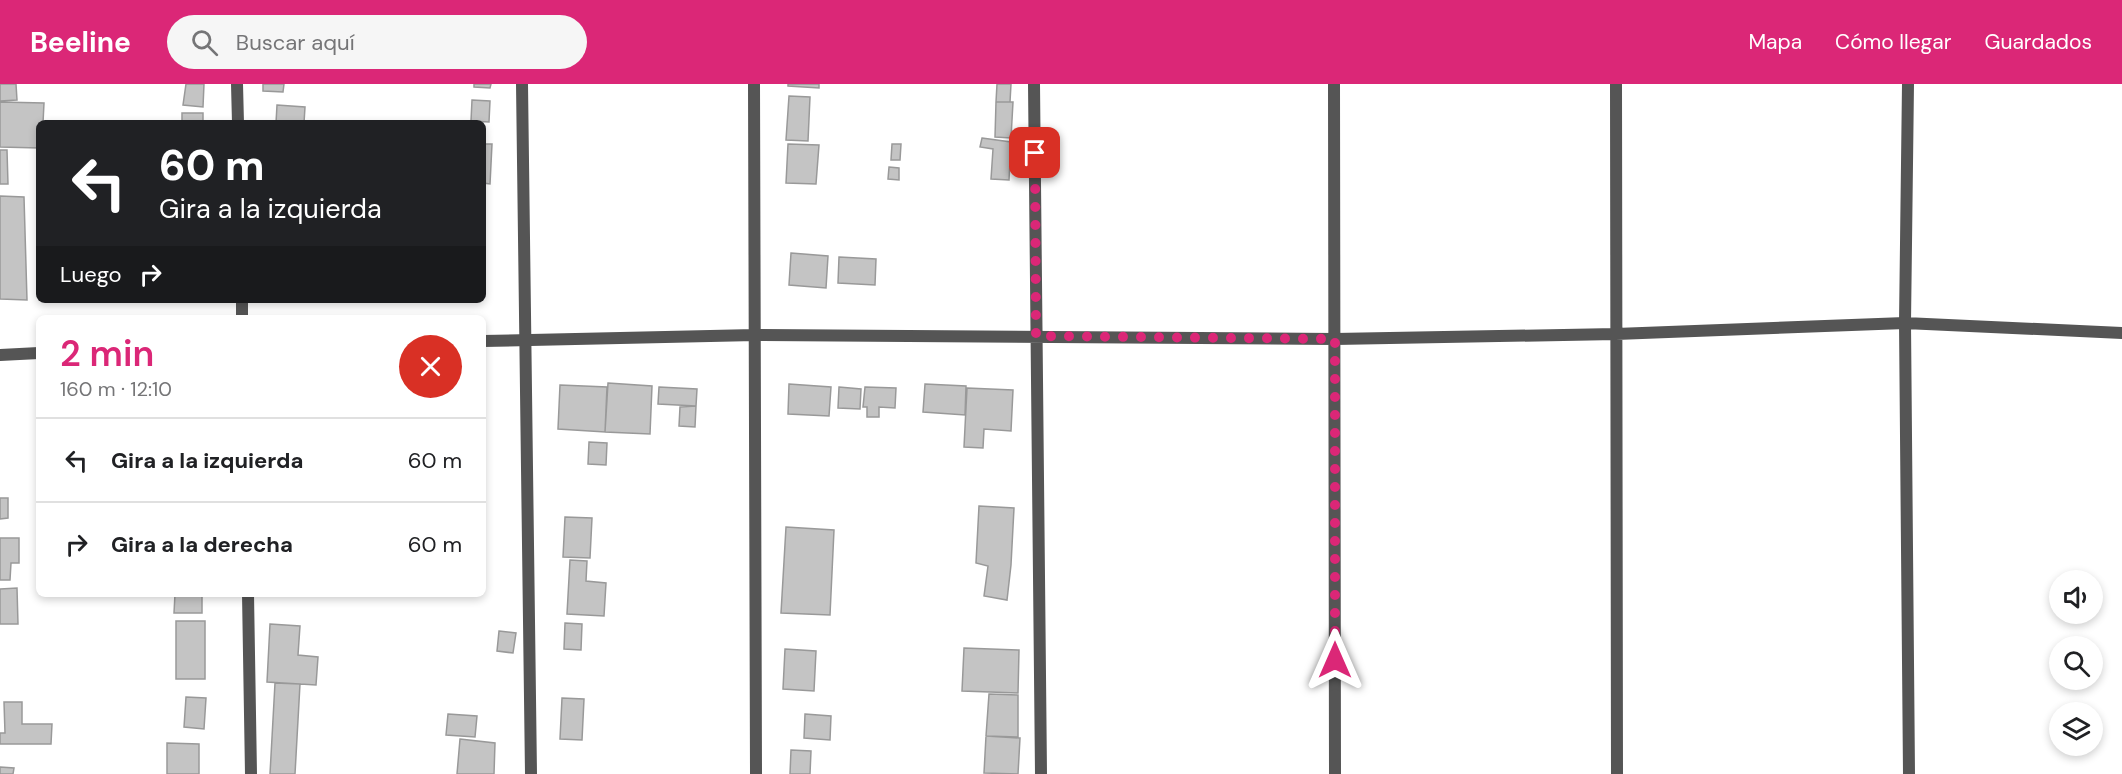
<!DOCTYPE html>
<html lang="es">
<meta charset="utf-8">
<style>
body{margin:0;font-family:"DM Sans",sans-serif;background:#f6f6f6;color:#202124;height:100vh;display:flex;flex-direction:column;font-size:22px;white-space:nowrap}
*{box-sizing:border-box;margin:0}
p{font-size:20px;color:#757577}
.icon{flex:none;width:33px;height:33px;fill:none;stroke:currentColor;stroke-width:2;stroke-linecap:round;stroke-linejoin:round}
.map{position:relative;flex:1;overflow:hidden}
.panel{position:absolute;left:36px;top:231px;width:450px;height:282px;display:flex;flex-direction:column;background:#fff;border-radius:9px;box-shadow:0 3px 9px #0003}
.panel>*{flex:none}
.banner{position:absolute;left:36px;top:36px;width:450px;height:183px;border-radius:9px;box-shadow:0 3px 9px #0003;background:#202124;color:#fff;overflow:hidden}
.tools{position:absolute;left:2049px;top:486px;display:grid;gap:12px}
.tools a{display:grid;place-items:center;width:54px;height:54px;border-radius:50%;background:#fff;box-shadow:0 3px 9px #0003;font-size:30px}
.pin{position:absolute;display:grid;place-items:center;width:51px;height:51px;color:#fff;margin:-26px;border-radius:12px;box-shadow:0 3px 9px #0006}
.me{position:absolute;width:66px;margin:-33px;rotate:0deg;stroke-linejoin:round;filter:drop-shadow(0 0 4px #0008)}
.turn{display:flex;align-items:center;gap:21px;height:126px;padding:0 24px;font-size:27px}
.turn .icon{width:78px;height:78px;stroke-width:2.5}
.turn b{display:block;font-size:42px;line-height:51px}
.then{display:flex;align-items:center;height:57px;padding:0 24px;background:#0003;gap:12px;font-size:22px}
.round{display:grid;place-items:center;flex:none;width:63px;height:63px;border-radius:32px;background:#f6f6f6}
.headline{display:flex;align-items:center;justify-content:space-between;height:102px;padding:0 24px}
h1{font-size:36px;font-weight:600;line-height:45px;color:#db2777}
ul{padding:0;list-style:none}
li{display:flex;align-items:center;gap:18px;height:84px;padding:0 24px;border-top:2px solid #e0e0e0}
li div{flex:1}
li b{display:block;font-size:22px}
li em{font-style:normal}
header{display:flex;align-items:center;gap:36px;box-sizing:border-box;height:84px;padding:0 30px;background:#db2777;color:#fff}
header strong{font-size:28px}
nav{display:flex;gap:33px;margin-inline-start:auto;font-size:21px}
.search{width:420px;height:54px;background:#f6f6f6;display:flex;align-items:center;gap:15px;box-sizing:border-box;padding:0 21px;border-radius:33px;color:#757577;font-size:22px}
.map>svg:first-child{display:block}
.building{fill:#c4c4c4;stroke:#999;stroke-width:1.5}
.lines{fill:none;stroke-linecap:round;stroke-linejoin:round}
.minor{stroke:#555;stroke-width:12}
.route{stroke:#db2777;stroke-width:10;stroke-dasharray:0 18}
</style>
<header>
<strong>Beeline</strong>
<div class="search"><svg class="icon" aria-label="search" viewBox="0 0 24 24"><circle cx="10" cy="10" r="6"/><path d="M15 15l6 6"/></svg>Buscar aquí</div>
<nav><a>Mapa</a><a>Cómo llegar</a><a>Guardados</a></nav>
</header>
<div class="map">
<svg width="2122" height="690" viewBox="0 0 2122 690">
<rect width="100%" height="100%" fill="#fff"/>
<path class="building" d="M 0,0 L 16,0 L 17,16 L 0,17 Z
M 186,0 L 204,0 L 203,23 L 183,21 Z
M 263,0 L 284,0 L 283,8 L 263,7 Z
M 474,0 L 491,0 L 490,4 L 474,3 Z
M 788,0 L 819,0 L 819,4 L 788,2 Z
M 997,0 L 1011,0 L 1010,18 L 996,18 Z
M 789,12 L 810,13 L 808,57 L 786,56 Z
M 472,16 L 490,17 L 489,38 L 471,37 Z
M 0,18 L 44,19 L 43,39 L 39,39 L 39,64 L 0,63 Z
M 996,18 L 1013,18 L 1011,54 L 995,53 Z
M 277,21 L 305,23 L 304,39 L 276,39 Z
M 182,29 L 203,29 L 203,39 L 182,39 Z
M 982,54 L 1011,58 L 1009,96 L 991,95 L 993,65 L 980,63 Z
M 483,60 L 492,60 L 490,100 L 483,99 Z
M 788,60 L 819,61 L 816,100 L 786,99 Z
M 892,60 L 901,60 L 900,76 L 891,76 Z
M 0,66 L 7,66 L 8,100 L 0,100 Z
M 889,83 L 899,84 L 899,96 L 888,95 Z
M 0,112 L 24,113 L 27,216 L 0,215 Z
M 791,169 L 828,172 L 826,204 L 789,201 Z
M 839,173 L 876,175 L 875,201 L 838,199 Z
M 608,299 L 652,302 L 650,350 L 605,348 Z
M 789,300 L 831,303 L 829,332 L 788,330 Z
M 925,300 L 966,302 L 965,331 L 923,328 Z
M 560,301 L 607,303 L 605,348 L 558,345 Z
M 659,303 L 697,305 L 696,322 L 658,320 Z
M 839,303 L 861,305 L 860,325 L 838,324 Z
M 865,303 L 896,304 L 895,324 L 879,323 L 879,333 L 867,333 L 867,323 L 863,323 Z
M 967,304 L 1013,306 L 1011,347 L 984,345 L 983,364 L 964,363 Z
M 696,322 L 695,343 L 679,342 L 680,323 Z
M 589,358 L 607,359 L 606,381 L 588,380 Z
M 0,414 L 8,414 L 8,434 L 0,435 Z
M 979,422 L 1014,424 L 1011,481 L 1007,516 L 984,512 L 988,482 L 976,479 Z
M 565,433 L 592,434 L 590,474 L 563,473 Z
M 786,443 L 834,446 L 830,531 L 781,529 Z
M 0,454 L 19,454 L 19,479 L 11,479 L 10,496 L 0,496 Z
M 570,476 L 587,477 L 586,497 L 606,499 L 604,532 L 567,530 Z
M 17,504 L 18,540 L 0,540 L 0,505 Z
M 175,510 L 202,510 L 202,529 L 174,529 Z
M 176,537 L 205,537 L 205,595 L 176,595 Z
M 565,539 L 582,540 L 581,566 L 564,565 Z
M 270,540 L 300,542 L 298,571 L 318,573 L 316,601 L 267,598 Z
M 499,547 L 516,549 L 513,569 L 497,567 Z
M 964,564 L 1019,566 L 1018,609 L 962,607 Z
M 785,565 L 816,567 L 814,607 L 783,605 Z
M 275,599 L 300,600 L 295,690 L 270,690 Z
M 989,610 L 1018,611 L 1018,653 L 986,652 Z
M 186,613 L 206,614 L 204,645 L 184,643 Z
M 562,614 L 584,615 L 582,656 L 560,655 Z
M 4,618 L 22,618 L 22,640 L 52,640 L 51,660 L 0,660 L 0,649 L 5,649 Z
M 448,630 L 477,632 L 475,653 L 446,651 Z
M 805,630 L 831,632 L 830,656 L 804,654 Z
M 986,652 L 1020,654 L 1018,690 L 984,689 Z
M 460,655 L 495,659 L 494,690 L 457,690 Z
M 167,659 L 199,660 L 199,690 L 167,690 Z
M 791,666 L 811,667 L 810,690 L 790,690 Z
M 0,683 L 14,684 L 13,690 L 0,690 Z"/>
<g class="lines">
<path class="minor" d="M 237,0 L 238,39
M 522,0 L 531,690
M 754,0 L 756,690
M 1034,0 L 1041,690
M 1334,0 L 1335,690
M 1616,0 L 1617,690
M 1908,0 L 1905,239 L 1909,690
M 242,216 L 242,234
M 483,257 L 755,251 L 1335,255 L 1616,250 L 1905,239 L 2122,249
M 0,271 L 39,269
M 248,510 L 251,690"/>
</g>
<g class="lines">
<path class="route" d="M 1035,69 L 1036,252 L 1335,255 L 1335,576"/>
</g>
</svg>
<div class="tools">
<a><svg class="icon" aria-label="sound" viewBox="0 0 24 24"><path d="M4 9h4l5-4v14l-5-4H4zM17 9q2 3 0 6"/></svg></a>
<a><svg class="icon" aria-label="search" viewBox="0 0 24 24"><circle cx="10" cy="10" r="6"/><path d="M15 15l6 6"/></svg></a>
<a><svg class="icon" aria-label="layers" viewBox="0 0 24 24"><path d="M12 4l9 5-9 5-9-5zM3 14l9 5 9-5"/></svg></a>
</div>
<div class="pin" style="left:1035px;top:69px;background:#d93025"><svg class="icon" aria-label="arrive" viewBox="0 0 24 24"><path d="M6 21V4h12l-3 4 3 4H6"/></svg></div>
<svg class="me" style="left:1335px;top:576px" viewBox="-20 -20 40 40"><path d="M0-17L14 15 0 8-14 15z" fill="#db2777" stroke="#fff" stroke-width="4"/></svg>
<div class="banner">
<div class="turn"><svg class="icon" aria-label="left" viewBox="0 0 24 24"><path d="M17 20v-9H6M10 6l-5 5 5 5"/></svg><div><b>60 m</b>Gira a la izquierda</div></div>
<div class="then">Luego<svg class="icon" aria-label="right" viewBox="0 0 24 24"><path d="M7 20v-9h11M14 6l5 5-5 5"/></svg></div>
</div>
<section class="panel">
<div class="headline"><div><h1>2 min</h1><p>160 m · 12:10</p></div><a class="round" style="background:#d93025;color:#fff"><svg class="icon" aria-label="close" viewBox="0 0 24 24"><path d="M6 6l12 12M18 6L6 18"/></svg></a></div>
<ul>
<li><svg class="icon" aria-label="left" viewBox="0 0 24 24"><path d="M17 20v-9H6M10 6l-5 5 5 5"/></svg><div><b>Gira a la izquierda</b></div><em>60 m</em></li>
<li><svg class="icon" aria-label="right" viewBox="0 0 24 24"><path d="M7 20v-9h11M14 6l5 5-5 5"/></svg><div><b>Gira a la derecha</b></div><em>60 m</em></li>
</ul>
</section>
</div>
